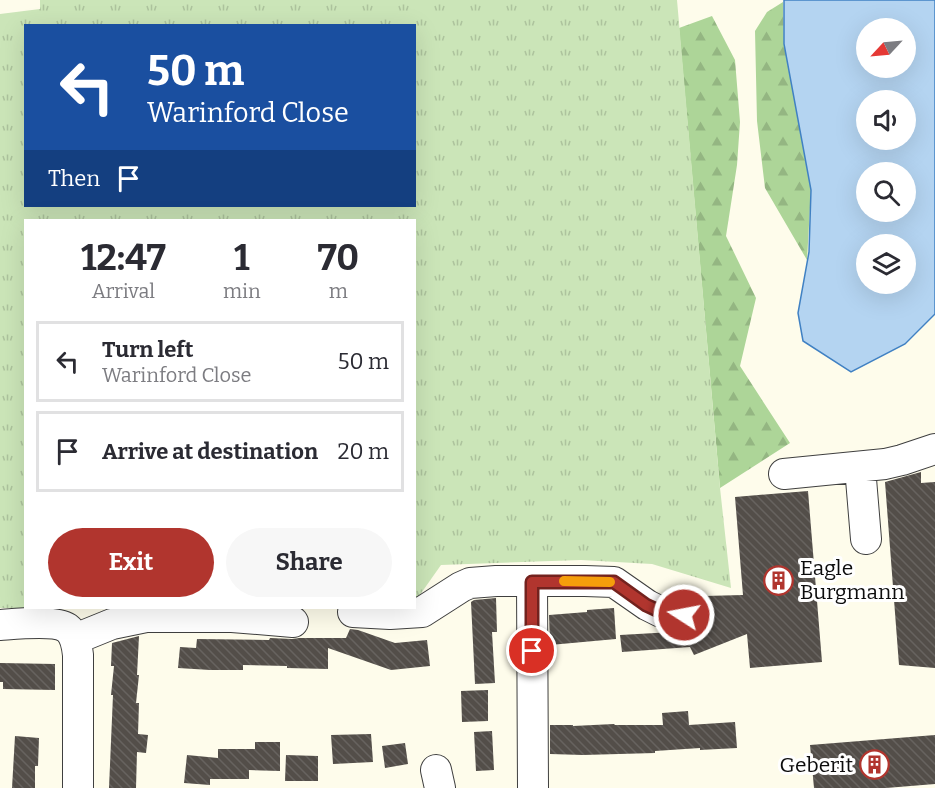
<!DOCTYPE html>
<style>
body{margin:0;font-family:Bitter,serif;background:#f7f7f7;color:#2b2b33;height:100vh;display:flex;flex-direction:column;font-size:22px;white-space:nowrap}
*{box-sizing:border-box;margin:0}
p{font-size:20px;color:#7c7c81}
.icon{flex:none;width:33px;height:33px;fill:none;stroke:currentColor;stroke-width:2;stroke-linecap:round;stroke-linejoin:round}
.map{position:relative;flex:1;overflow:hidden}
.details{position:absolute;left:24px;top:219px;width:392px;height:390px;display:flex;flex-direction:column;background:#fff;border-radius:0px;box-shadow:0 6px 24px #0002}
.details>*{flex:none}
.guide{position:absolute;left:24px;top:24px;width:392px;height:183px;border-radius:0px;box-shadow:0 6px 24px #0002;background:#1a4fa0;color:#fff;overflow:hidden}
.needle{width:39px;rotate:244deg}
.buttons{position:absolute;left:856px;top:18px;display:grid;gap:12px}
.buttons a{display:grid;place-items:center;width:60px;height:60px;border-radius:50%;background:#fff;box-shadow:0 6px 24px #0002;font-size:30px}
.pin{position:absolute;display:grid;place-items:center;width:51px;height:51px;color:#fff;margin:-26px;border:3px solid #fff;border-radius:50%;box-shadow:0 2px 6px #0007}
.me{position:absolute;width:66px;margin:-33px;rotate:281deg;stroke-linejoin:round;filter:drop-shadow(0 0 4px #0008)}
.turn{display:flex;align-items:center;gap:21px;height:126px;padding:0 24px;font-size:27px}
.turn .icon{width:78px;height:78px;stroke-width:2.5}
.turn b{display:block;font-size:42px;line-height:51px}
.then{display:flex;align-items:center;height:57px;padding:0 24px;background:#0003;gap:12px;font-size:22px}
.eta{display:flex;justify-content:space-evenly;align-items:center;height:102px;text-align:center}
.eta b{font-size:36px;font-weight:700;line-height:42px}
.cta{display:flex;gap:12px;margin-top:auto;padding:12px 24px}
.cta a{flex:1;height:69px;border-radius:36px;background:#b1352e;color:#fff;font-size:24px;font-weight:700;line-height:69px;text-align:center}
.cta a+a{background:#f7f7f7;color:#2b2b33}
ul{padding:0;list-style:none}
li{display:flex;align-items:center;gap:18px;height:81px;margin:0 12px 9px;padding:0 12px;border:3px solid #e1e1e2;border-radius:0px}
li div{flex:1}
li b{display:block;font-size:22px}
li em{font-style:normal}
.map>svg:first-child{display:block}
.forest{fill:url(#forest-firs)}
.park{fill:url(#park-tufts);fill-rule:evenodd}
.water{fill:#b4d4f1;stroke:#4081c3;stroke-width:1.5;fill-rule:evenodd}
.building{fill:url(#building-back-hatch)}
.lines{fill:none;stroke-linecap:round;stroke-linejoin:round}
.minor-casing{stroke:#3f3f3f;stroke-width:32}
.minor{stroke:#fff;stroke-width:30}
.route-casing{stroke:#73221e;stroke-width:15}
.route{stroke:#b1352e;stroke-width:10}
.slow{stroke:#f59e0b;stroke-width:10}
.labels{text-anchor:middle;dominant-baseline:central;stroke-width:6;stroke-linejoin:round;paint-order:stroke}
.poi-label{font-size:21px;fill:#0c0c0c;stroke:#fff;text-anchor:start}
</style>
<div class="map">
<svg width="935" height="788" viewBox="0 0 935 788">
<defs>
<pattern id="forest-firs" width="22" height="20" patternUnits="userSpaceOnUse" patternTransform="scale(1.5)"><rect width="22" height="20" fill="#add598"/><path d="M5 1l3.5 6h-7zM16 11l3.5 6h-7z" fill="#94b682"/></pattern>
<pattern id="park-tufts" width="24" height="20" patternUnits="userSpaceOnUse" patternTransform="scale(1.5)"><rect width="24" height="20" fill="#cbe5b8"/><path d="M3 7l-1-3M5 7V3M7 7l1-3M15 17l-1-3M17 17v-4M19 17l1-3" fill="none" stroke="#adc39d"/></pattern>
<pattern id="building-back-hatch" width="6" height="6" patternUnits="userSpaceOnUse" patternTransform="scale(1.5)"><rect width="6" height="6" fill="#534e49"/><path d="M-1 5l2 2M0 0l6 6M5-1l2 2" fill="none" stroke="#67635f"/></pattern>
</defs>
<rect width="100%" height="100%" fill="#fefceb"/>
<path class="forest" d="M 783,2 L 784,44 L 811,190 L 807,260 L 765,188 L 757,121 L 755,31 L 767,12 Z
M 712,16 L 735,60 L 740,122 L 737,165 L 726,236 L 756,298 L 740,366 L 790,443 L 720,488 L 679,28 Z"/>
<path class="park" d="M 40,0 L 677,0 L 720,488 L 731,588 L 652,564 L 581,560 L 441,565 L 417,599 L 414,599 L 414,220 L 26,220 L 26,608 L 119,608 L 0,608 L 0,14 L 40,9 ZM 26,26 L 414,26 L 414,206 L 26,206 Z"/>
<path class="water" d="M 784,0 L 935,0 L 935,314 L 905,344 L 851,372 L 803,341 L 798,313 L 809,252 L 811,190 L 784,44 ZM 867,28 L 906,28 L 906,68 L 867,68 ZM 867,100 L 906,100 L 906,140 L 867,140 ZM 867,172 L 906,172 L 906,212 L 867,212 ZM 867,244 L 906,244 L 906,284 L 867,284 Z"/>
<path class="building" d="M 921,472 L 921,483 L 935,482 L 935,668 L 899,665 L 885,482 Z
M 808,491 L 822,662 L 750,668 L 747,634 L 694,655 L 690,647 L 622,652 L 620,635 L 690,631 L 698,625 L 705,622 L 704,596 L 743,595 L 735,497 Z
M 496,598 L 497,632 L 492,632 L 495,683 L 475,684 L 471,602 L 474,600 Z
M 614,608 L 616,639 L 550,645 L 549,615 L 587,612 L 587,610 Z
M 350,629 L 358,630 L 395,643 L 427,640 L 430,666 L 391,670 L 328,648 L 328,669 L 287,668 L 287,666 L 243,665 L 243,670 L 210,670 L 178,668 L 180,647 L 196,648 L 197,639 L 269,640 L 270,638 L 292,639 L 299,638 L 346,638 Z
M 139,636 L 137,675 L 139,675 L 136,703 L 139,703 L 138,734 L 148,735 L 146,753 L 137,752 L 136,788 L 109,788 L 113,695 L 111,695 L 114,666 L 111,666 L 112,643 Z
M 0,663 L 55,664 L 55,690 L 3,689 L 3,682 L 0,682 Z
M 488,690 L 488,721 L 462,722 L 461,691 Z
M 688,711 L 689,725 L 735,722 L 737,748 L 700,750 L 700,748 L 655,751 L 655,753 L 583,755 L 550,754 L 550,725 L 573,725 L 573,726 L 614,724 L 615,725 L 663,725 L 662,713 Z
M 492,731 L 494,770 L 476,771 L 474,732 Z
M 371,734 L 373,762 L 333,764 L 331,735 Z
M 935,735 L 935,784 L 886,788 L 814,788 L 810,745 Z
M 15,736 L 39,738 L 38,766 L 35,766 L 35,788 L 12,788 Z
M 255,742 L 280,742 L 280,771 L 249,770 L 249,779 L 210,779 L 210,785 L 184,783 L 187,755 L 218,758 L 218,749 L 255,749 Z
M 405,743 L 408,764 L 385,768 L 382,746 Z
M 286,755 L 318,756 L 318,781 L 285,781 Z"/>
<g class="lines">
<defs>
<path id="minor" d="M 860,467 L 866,539
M 784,474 L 885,464 L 902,460 L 935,449
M 532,582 L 533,788
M 353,612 L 390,614 L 422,612 L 461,587 L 470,583 L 496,581 L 585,581 L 614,582 L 647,605 L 661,612 L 684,615
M 0,625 C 16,624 55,620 67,628 C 75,634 77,646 78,655 L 78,788
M 75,639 L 112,624 L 146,617 L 232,617 L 293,622
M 436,770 L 440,788"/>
</defs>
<use href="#minor" class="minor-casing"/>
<use href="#minor" class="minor"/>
</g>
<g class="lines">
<defs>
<path id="route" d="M 532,651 L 532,582 L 614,582 L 646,605 L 661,612 L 684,615"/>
</defs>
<use href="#route" class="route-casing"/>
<use href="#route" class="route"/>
<path class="slow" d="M 564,581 L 610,582"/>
</g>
<defs>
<symbol id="building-ring" viewBox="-11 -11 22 22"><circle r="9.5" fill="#fff" stroke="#b1352e" stroke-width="1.5"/><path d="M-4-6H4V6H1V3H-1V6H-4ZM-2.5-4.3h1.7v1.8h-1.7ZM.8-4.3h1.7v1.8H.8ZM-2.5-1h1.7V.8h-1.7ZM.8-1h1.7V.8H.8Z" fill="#b1352e"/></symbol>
</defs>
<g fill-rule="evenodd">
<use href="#building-ring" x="762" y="564" width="33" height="33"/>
<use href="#building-ring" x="858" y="748" width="33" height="33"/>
</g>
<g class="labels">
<g class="poi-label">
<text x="800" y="568">Eagle<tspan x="800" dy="24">Burgmann</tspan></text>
<text x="853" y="765" text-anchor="end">Geberit</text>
</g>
</g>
</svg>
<div class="buttons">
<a><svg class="needle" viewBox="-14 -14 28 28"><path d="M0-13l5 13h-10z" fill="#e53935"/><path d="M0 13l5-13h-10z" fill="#7c7c81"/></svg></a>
<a><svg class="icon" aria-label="sound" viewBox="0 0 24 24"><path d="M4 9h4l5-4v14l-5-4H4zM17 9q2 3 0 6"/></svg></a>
<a><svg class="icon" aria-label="search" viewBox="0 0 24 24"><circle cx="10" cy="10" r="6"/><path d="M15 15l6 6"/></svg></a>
<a><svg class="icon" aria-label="layers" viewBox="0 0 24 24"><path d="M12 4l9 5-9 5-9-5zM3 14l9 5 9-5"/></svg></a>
</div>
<div class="pin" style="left:532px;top:651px;background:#d93025"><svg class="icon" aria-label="arrive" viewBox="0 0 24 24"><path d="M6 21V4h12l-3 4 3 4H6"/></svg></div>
<svg class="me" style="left:684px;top:615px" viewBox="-20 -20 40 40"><circle r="17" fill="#b1352e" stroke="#fff" stroke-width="3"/><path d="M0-11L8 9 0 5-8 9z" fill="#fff"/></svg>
<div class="guide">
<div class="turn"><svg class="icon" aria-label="left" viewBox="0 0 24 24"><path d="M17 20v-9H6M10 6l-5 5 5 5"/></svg><div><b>50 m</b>Warinford Close</div></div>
<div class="then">Then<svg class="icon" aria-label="arrive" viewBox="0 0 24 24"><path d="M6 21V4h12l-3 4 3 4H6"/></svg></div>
</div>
<section class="details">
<div class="eta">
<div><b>12:47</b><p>Arrival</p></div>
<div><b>1</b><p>min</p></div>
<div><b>70</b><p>m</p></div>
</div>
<ul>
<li><svg class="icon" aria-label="left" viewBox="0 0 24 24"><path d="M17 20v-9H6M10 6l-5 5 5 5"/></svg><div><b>Turn left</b><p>Warinford Close</p></div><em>50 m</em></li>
<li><svg class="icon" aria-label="arrive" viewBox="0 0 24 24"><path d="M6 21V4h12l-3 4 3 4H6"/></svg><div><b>Arrive at destination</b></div><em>20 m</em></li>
</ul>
<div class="cta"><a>Exit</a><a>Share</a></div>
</section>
</div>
